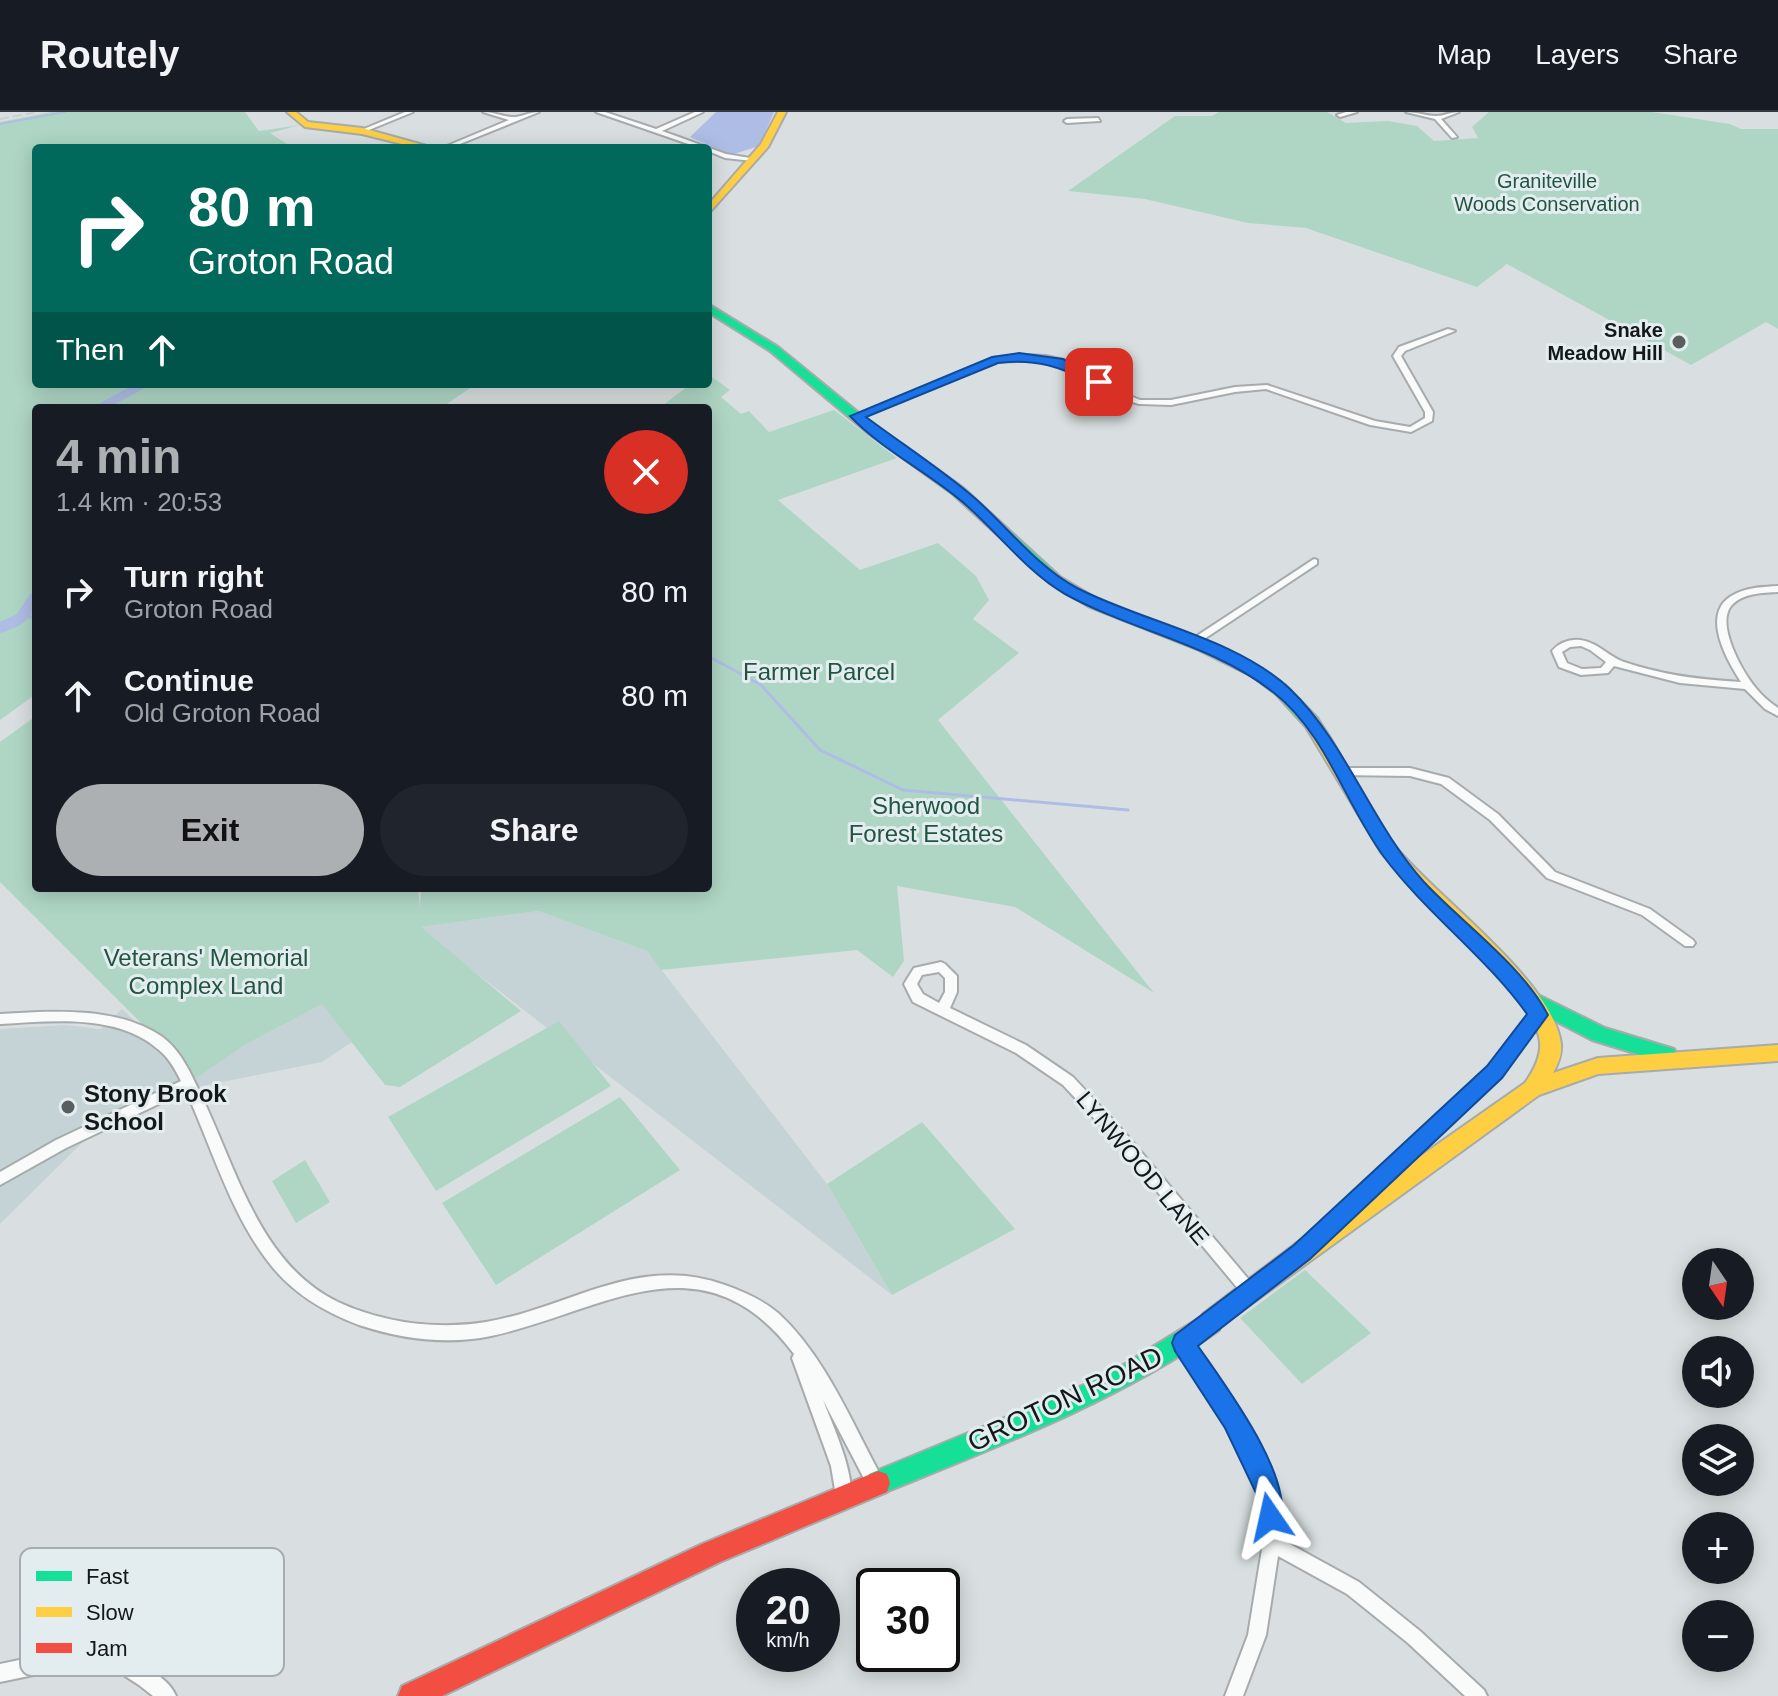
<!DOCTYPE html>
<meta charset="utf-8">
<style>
body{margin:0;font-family:Arial,sans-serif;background:#20242c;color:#f1f3f6;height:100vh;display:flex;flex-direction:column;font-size:30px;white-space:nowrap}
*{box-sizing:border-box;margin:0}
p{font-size:26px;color:#9ea1a6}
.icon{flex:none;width:44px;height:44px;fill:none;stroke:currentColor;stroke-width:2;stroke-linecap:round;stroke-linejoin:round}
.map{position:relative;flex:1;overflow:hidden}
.sheet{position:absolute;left:32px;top:292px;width:680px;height:488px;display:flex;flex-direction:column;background:#171b24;border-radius:8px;box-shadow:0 4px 20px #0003}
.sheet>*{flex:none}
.guide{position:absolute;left:32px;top:32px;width:680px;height:244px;border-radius:8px;box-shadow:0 4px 20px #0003;background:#00695c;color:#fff;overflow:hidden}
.needle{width:52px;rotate:167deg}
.controls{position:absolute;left:1682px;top:1136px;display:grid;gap:16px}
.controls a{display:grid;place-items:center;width:72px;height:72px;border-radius:50%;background:#171b24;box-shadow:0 4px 20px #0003;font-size:40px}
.speed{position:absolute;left:736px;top:1456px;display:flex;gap:16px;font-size:40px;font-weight:700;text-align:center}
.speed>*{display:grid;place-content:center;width:104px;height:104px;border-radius:50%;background:#171b24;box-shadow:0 4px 20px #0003;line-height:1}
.speed small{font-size:20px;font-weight:400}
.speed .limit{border:4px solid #111;border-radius:12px;background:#fff;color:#111}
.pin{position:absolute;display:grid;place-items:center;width:68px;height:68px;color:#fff;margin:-34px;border-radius:16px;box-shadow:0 4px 12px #0006}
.me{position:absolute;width:88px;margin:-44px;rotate:349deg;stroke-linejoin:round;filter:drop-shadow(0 0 6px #0008)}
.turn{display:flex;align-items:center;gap:28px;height:168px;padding:0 24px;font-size:36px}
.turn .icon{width:104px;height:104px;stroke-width:2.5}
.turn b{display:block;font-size:56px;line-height:68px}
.then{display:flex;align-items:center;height:76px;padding:0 24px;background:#0003;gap:16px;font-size:30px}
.round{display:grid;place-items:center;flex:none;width:84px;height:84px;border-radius:42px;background:#20242c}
.overview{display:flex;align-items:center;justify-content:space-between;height:136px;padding:0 24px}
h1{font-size:48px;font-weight:700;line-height:60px;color:#adb0b2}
.cta{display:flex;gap:16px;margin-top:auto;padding:16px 24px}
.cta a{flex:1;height:92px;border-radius:48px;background:#adb0b2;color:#111;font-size:32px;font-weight:700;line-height:92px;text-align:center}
.cta a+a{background:#20242c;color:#f1f3f6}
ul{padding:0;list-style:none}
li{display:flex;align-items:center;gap:24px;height:104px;padding:0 24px}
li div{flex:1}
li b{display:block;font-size:30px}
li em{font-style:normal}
header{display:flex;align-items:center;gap:48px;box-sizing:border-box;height:112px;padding:0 40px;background:#171b24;border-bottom:2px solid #363941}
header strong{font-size:38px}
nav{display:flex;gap:44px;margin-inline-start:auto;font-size:28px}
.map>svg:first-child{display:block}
.built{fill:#c6d3d6}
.green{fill:#afd6c5}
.water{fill:#aebde5}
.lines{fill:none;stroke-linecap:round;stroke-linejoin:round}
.stream-far1{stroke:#aebde5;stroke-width:2}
.stream{stroke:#aebde5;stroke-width:3}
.river{fill:#aebde5;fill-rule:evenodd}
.street-casing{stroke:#a7abac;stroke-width:4}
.fast-casing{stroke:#a7abac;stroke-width:4}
.slow-casing{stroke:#a7abac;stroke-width:4}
.jam-casing{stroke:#a7abac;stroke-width:4}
.street{fill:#f9fafa;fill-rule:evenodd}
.fast{fill:#16e098;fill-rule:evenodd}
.slow{fill:#ffcf43;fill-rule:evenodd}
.jam{fill:#f24e42;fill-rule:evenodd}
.rail{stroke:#cccecf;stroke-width:2;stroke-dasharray:9 4;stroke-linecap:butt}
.route{fill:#1a73e8;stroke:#114b97;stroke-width:2}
.poi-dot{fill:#595e5f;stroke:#e3edf0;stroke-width:3}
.labels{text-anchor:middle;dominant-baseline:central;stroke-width:6;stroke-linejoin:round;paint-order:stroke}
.far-park-label{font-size:20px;fill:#21553f;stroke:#e3edf0}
.far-poi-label{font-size:20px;font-weight:bold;fill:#141819;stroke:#e3edf0;text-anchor:end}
.park-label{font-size:24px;fill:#21553f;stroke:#e3edf0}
.poi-label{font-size:24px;font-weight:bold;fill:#141819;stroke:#e3edf0;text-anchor:start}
.street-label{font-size:24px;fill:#141819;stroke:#e3edf0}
.near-street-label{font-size:28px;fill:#141819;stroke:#e3edf0}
.key{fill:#e3edf0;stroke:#a5adb0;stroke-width:2}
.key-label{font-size:22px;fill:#141819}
</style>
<header>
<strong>Routely</strong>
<nav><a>Map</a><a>Layers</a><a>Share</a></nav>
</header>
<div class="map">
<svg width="1778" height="1584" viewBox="0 0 1778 1584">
<rect width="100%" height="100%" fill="#d9dfe0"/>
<path class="built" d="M 538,799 L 647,839 L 827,1072 L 892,1183 L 467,854 L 322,950 L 163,982 L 100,1013 L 0,1112 L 0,917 L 65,913 L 101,917 L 122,897 L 181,951 L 420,815 Z"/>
<path class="green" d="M 51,0 L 245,0 L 259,19 L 300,13 L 270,21 L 293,36 L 36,36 L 36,272 L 476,272 L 441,296 L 36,296 L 36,582 L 0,608 L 0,10 Z
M 1219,0 L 1327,0 L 1346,11 L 1388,9 L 1417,14 L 1434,29 L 1478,26 L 1472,15 L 1489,0 L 1652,0 L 1730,12 L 1741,17 L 1778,17 L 1778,217 L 1766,210 L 1691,253 L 1507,152 L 1477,175 L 1306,116 L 1248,111 L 1145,87 L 1068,79 L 1175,4 L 1212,4 Z
M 708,262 L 730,278 L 721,285 L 741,302 L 749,299 L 769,320 L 834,298 L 897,346 L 778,388 L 860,458 L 938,431 L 976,464 L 989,488 L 973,507 L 1019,541 L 938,608 L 1154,881 L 1015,795 L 897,774 L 904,849 L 893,865 L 857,838 L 661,858 L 647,839 L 538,799 L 421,815 L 521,899 L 400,975 L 385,973 L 322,892 L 246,932 L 189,971 L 181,951 L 0,770 L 0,630 L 36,604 L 36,776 L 418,776 L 420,796 L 421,776 L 708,776 L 708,296 L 659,296 L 691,272 L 708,272 Z
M 559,909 L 611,974 L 436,1079 L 388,1005 Z
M 620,985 L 680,1058 L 496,1173 L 442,1091 Z
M 922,1010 L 1015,1117 L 892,1183 L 827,1072 Z
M 305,1048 L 330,1090 L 296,1111 L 272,1069 Z
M 1305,1158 L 1371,1221 L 1302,1272 L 1240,1206 Z"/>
<path class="water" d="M 716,0 L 774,0 L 759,34 L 731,43 L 690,25 Z"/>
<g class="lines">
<path class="stream-far1" d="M 0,12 L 65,0"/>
<path class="stream" d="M 23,505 L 36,505
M 708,544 L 761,573 L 820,638 L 903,678 L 1128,698"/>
<path class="river" d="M 135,272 L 152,272 L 108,296 L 91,296 Z
M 36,480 C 36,505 24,514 0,521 L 0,510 L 17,502 L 30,482 Z"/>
<defs>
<path id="street" d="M 405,0 L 413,0 L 364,20 L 359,19 Z
M 483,0 C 493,0 501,4 511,5 C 520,6 529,0 539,0 L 450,36 L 442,36 L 509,8 Z
M 596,0 L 605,0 L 656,17 L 695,0 L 703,0 L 662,19 L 726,42 L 756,47 L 753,49 L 725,46 L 708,39 L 708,36 L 700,36 Z
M 1346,0 L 1357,0 L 1340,5 L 1337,3 Z
M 1406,0 C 1416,0 1427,4 1436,4 C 1444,4 1451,0 1459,0 L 1441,7 L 1457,25 L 1452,26 L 1435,7 Z
M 1098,6 L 1100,9 L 1067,11 L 1064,9 L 1067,7 Z
M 1448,217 L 1455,219 L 1405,239 L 1401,244 L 1433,300 L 1432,309 L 1411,320 L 1370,313 L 1266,277 L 1235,280 L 1171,293 L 1139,292 L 1119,286 L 1072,257 L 1055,250 L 1036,248 L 998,250 L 860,306 L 853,304 L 993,246 L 1026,243 L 1046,244 L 1068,249 L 1086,257 L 1125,282 L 1140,288 L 1171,288 L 1235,275 L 1267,273 L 1375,309 L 1410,315 L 1425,306 L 1425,300 L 1393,244 L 1399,235 Z
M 1314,447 L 1317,448 L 1317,452 L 1195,533 L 1191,534 L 1186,531 Z
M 1778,474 L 1778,480 C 1762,481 1742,481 1731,494 C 1716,513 1742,559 1755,575 C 1761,583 1769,590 1778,596 L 1778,604 L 1765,597 L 1745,577 L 1680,571 L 1614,554 L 1608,561 L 1581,563 L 1559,555 L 1552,539 C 1559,531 1569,527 1580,528 C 1597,530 1608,544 1624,550 C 1662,563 1701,568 1741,570 C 1726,547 1699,499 1735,482 C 1748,475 1764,475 1778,474 ZM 1581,534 L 1590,538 L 1606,550 L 1601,556 L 1582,557 L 1567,551 L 1562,540 L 1570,535 Z
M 1342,656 L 1410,656 L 1449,666 L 1498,702 L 1555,760 L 1650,797 L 1693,828 L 1695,831 L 1693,834 L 1685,834 L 1642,803 L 1547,766 L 1490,708 L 1441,672 L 1410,664 L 1338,663 L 1337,660 L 1338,657 Z
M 941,850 L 945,852 L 957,864 L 957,880 L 950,896 L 1026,933 L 1073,965 L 1126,1022 L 1255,1175 L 1258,1180 L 1255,1185 L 1250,1187 L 1245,1185 L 1116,1030 L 1063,973 L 1016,941 L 913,890 L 904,872 L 914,856 ZM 939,860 L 945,866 L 945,880 L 939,891 L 923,882 L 917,872 L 922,863 Z
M 1538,898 L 1543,899 L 1544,903 L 1543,907 L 1499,964 L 1350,1105 L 1345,1106 L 1340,1105 L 1338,1100 L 1340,1095 L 1489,956 L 1533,899 Z
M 38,900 C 79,899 125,900 161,924 C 181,938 191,962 201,983 C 236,1055 259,1152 338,1190 C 383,1211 437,1218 486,1210 C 569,1196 638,1141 725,1173 C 744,1180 763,1188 778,1201 C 825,1244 851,1309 881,1364 L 883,1370 L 881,1376 L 875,1378 L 869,1376 L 823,1288 C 832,1312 858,1367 849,1390 L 843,1392 L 837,1390 L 831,1354 L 792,1246 L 794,1242 C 702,1120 603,1200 491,1224 C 448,1233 401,1227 359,1213 C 327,1201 297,1184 274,1157 C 232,1107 213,1038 186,979 L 66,1036 L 0,1073 L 0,1060 L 56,1028 L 181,969 C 175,957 169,946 159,938 C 118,901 51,909 0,912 L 0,902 Z
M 1183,1224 L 1188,1226 L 1240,1302 L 1275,1373 L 1277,1379 L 1279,1426 L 1359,1470 L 1420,1519 L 1484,1578 L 1487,1584 L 1465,1584 L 1408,1531 L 1347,1482 L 1278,1444 L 1266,1523 L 1243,1584 L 1225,1584 L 1248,1523 L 1263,1431 L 1261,1380 L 1228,1314 L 1178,1236 L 1175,1231 L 1178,1226 Z
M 88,1537 C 115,1540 165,1557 176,1584 L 153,1584 L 139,1573 L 122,1562 L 107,1557 L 88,1555 L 48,1560 L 0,1570 L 0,1552 L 48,1542 Z"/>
<path id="fast" d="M 708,192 L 778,235 L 876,315 L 963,376 L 1060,465 L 1100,489 L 1209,532 L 1262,558 L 1286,574 L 1317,606 L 1319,610 L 1317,614 L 1305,614 L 1276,582 L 1252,564 L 1199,538 L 1090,495 L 1050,471 L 953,382 L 868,321 L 770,239 L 708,200 Z
M 1532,880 L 1605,916 L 1674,937 L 1677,943 L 1674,949 L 1667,951 L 1592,928 L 1525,893 L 1522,888 L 1525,883 Z
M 1211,1199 L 1219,1202 L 1222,1210 L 1219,1218 C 1114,1291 996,1335 878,1383 L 869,1380 L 866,1371 L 869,1362 L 1084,1273 L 1125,1252 Z"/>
<path id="slow" d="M 287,0 L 296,0 L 308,10 L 362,16 L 434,36 L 418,36 L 362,22 L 305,15 Z
M 778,0 L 786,0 L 768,35 L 708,102 L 708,93 L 761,32 Z
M 1311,605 L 1317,606 L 1327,621 C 1350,657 1367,698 1393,732 C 1434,784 1553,868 1561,932 C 1562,943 1558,952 1553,961 L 1598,946 L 1778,933 L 1778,949 L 1598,962 L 1539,983 L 1211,1221 L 1203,1218 L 1200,1210 L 1203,1202 L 1294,1133 L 1525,971 C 1553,931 1538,917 1514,880 L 1381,740 L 1303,610 Z"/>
<path id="jam" d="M 878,1359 L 887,1362 L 890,1371 L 887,1380 L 720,1450 L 442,1584 L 398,1584 L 402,1574 L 702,1432 Z"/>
</defs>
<use href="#street" class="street-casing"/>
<use href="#fast" class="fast-casing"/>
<use href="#slow" class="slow-casing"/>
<use href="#jam" class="jam-casing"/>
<use href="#street" class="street"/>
<use href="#fast" class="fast"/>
<use href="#slow" class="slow"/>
<use href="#jam" class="jam"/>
<path class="rail" d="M 0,7 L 37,0"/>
</g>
<path class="route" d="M 1019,241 L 1063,247 L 1105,270 L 1095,272 C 1061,255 1036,246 998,251 L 866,305 C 902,332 943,358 977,388 C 1009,417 1039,456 1077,476 C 1143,510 1236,526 1290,577 C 1347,632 1371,711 1424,770 C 1462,811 1522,853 1548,903 L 1502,966 L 1310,1147 L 1198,1234 C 1224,1272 1298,1369 1279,1414 L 1270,1418 L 1261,1414 L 1256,1381 L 1225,1316 L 1175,1239 L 1172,1231 L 1175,1223 L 1294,1133 L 1487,954 L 1527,902 C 1486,845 1427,802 1384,745 C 1345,692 1326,621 1273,580 C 1212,532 1132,519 1065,482 C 1027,460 999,422 966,393 C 930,361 883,339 850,304 L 992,245 Z"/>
<g class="poi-dot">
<circle cx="1679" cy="230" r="8"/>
<circle cx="68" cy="995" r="8"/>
</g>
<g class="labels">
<g class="far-park-label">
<text x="1547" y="69">Graniteville<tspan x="1547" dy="23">Woods Conservation</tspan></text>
</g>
<g class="far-poi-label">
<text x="1663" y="218">Snake<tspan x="1663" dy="23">Meadow Hill</tspan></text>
</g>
<g class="park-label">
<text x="819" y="559">Farmer Parcel</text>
<text x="926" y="693">Sherwood<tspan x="926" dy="28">Forest Estates</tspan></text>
<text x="206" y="845">Veterans' Memorial<tspan x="206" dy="28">Complex Land</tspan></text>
</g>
<g class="poi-label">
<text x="84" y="981">Stony Brook<tspan x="84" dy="28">School</tspan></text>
</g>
<g class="street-label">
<text transform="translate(1143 1056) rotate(50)">LYNWOOD LANE</text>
</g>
<g class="near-street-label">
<text transform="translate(1065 1287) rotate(-25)">GROTON ROAD</text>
</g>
</g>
<rect x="20" y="1436" width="264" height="128" rx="12" class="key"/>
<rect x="36" y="1459" width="36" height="10" fill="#16e098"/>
<rect x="36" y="1495" width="36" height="10" fill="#ffcf43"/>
<rect x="36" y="1531" width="36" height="10" fill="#f24e42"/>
<g class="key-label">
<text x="86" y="1472">Fast</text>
<text x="86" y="1508">Slow</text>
<text x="86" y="1544">Jam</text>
</g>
</svg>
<div class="controls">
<a><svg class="needle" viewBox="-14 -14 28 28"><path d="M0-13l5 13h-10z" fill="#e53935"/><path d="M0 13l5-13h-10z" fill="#9ea1a6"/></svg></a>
<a><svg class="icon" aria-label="sound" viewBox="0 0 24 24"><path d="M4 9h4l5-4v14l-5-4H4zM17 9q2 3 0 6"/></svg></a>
<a><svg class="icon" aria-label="layers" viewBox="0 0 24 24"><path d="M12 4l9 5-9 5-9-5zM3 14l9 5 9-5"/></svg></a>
<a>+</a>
<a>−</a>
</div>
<div class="speed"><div>20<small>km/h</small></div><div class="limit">30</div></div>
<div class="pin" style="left:1099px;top:270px;background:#d93025"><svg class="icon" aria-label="arrive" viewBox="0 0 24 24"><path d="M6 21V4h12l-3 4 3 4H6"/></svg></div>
<svg class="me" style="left:1270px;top:1405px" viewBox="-20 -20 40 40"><path d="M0-17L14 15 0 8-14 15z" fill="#1a73e8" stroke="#fff" stroke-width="4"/></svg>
<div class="guide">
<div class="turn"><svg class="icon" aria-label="right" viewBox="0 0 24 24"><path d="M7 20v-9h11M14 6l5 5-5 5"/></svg><div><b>80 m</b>Groton Road</div></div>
<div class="then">Then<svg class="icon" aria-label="ahead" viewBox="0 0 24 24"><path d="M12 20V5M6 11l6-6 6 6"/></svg></div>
</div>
<section class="sheet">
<div class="overview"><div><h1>4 min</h1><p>1.4 km · 20:53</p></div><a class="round" style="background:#d93025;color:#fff"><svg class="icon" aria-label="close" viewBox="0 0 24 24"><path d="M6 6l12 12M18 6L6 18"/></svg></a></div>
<ul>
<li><svg class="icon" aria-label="right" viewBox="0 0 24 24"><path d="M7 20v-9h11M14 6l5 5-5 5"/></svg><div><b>Turn right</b><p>Groton Road</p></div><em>80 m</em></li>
<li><svg class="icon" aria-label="ahead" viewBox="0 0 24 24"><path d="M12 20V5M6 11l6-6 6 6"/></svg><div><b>Continue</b><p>Old Groton Road</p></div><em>80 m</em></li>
</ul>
<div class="cta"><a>Exit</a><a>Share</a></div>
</section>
</div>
